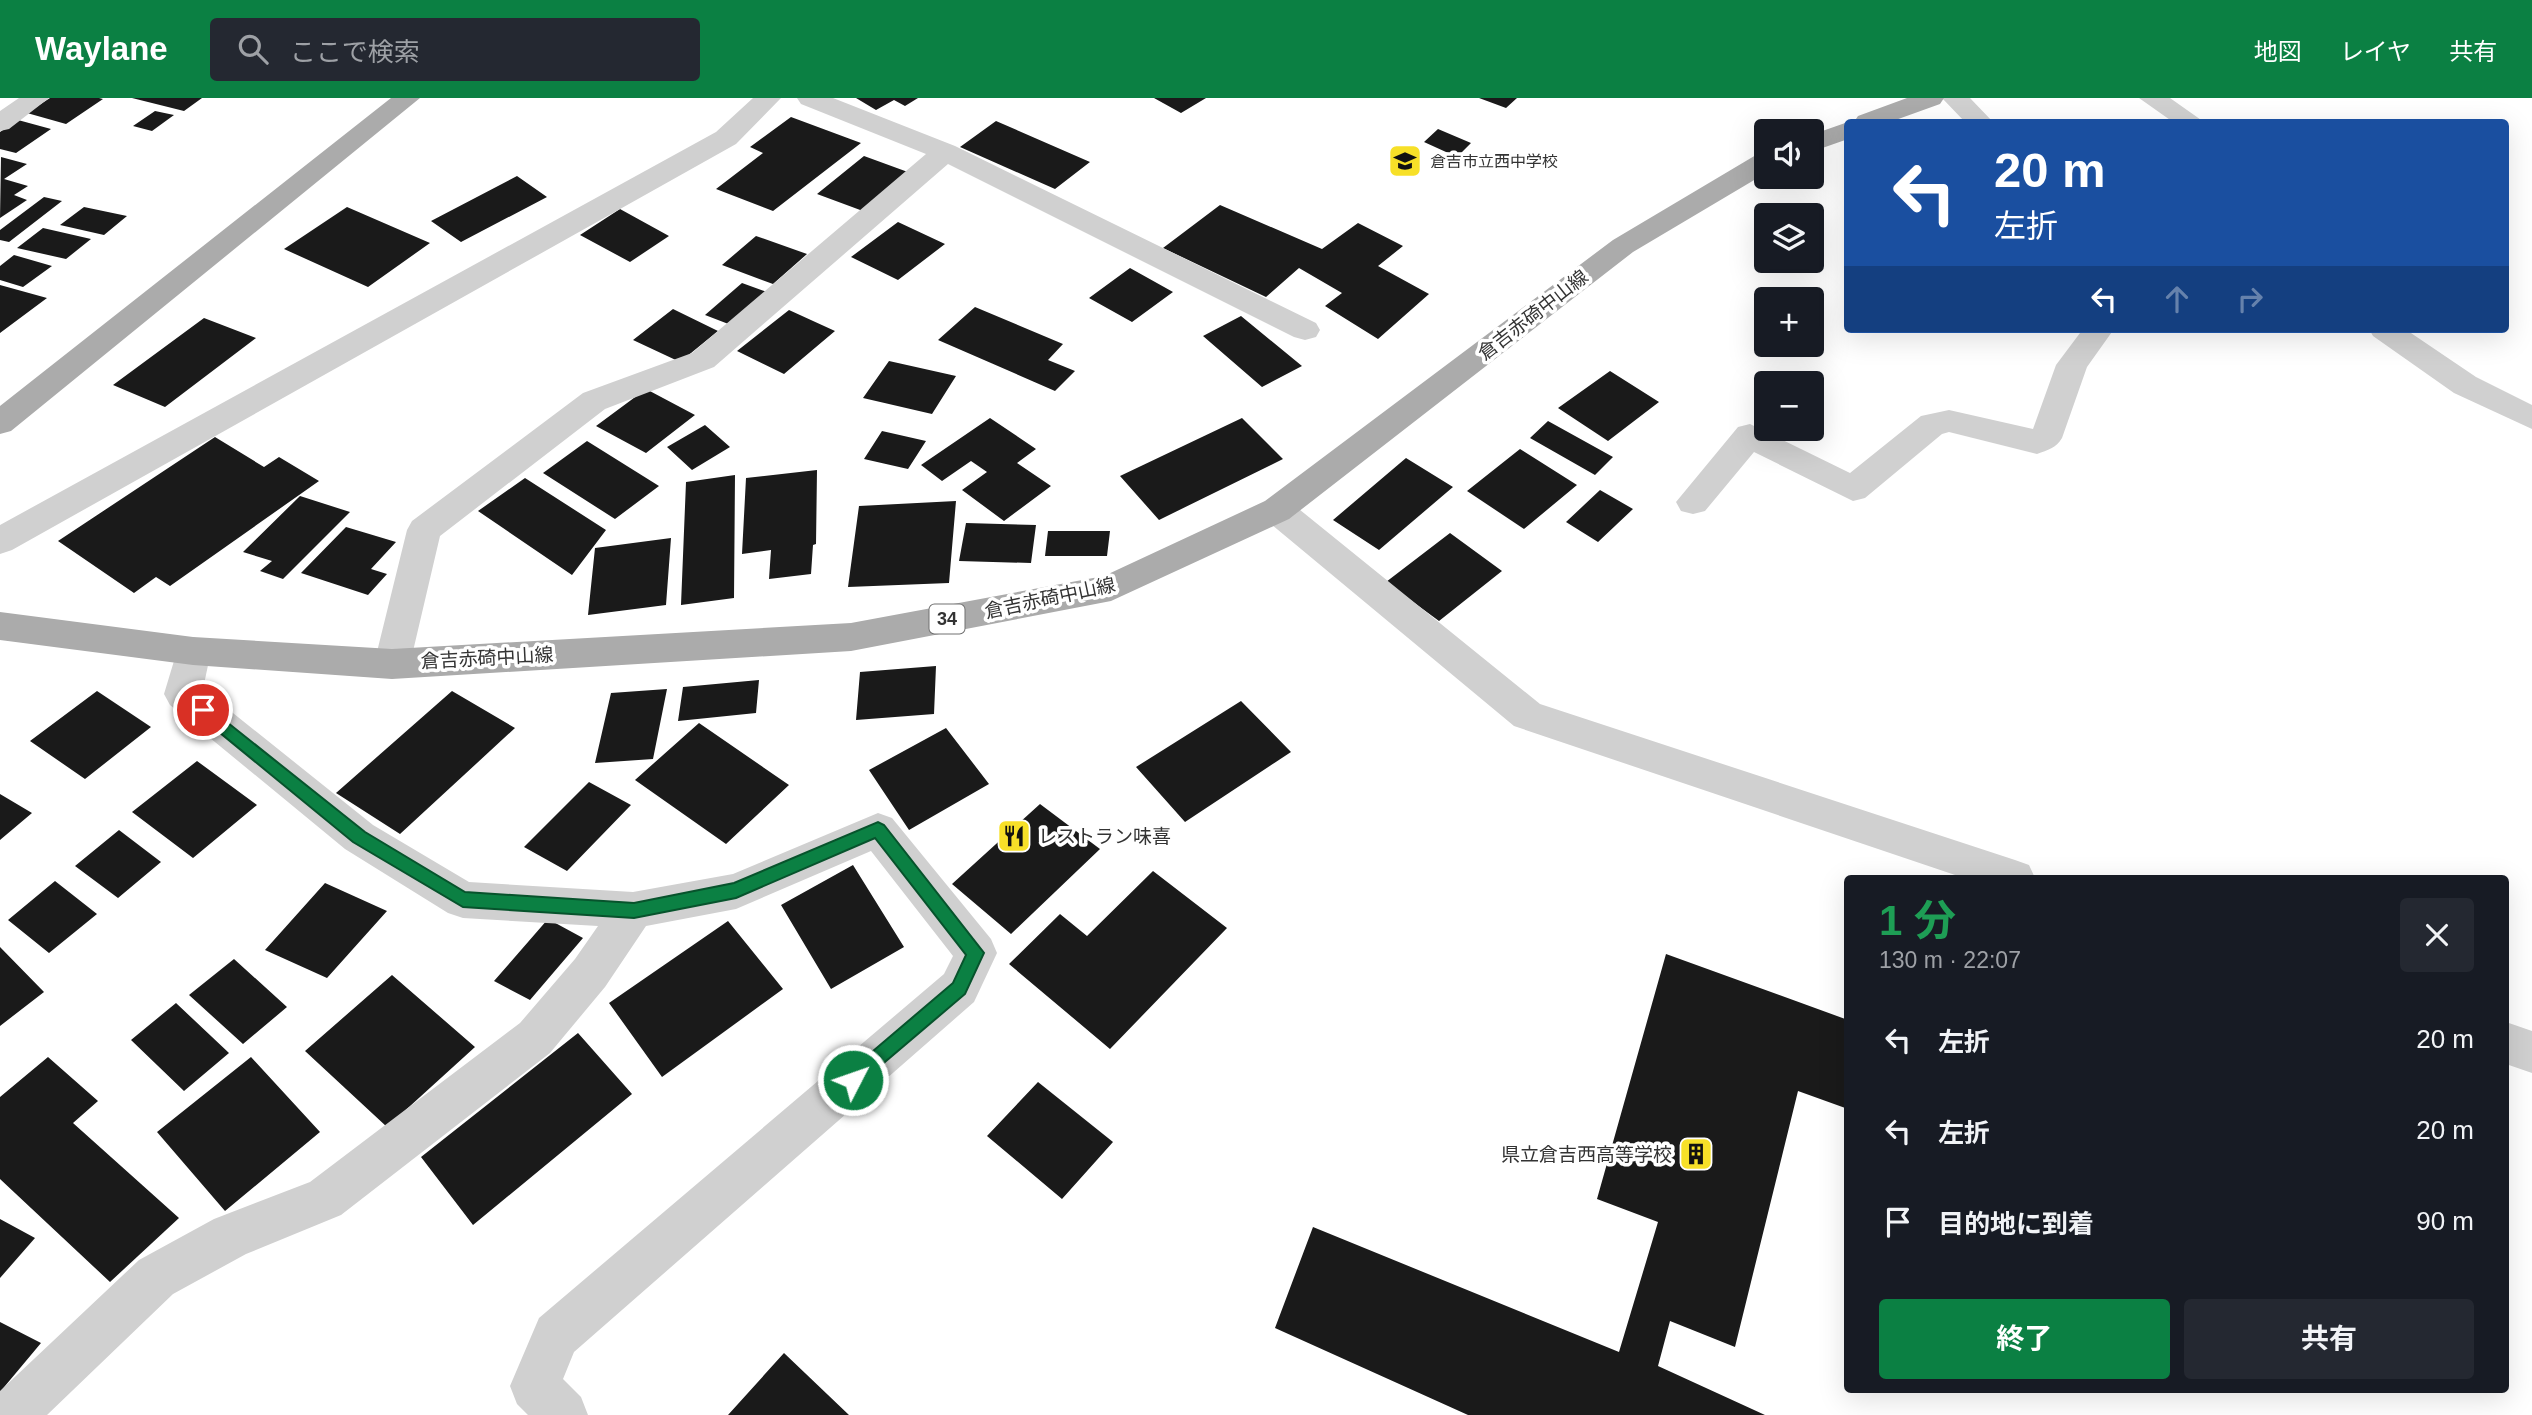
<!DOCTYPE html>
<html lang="ja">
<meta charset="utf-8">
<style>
body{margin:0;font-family:Arial,"Noto Sans JP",sans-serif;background:#242831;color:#f1f3f6;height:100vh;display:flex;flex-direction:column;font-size:26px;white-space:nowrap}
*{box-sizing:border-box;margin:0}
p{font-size:23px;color:#9ea1a6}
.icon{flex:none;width:38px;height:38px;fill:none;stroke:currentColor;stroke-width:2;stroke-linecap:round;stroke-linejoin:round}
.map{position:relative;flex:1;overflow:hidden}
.panel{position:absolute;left:1844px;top:777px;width:665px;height:518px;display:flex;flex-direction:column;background:#171b24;border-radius:7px;box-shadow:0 7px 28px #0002}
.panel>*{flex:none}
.top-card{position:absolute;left:1844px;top:21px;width:665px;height:214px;border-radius:7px;box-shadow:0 7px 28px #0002;background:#1a4fa0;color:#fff;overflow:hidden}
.fabs{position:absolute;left:1754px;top:21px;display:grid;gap:14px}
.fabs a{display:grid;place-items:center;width:70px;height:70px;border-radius:7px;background:#171b24;box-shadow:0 7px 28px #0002;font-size:35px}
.pin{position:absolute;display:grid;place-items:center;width:60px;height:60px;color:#fff;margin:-30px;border:4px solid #fff;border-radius:50%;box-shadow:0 2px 7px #0007}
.me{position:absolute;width:77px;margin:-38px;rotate:49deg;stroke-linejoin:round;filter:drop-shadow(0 0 5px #0008)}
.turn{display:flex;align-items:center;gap:24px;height:147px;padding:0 35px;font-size:32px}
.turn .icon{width:91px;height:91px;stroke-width:2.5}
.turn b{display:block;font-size:49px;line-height:60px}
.lanes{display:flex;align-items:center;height:66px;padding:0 35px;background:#0003;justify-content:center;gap:35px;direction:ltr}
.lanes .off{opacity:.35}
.round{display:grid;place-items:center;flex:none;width:74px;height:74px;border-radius:7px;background:#242831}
.headline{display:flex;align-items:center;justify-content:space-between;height:119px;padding:0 35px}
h1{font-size:42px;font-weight:700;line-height:52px;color:#1e9e55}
.action{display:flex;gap:14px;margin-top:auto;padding:14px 35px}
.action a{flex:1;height:80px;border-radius:7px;background:#0b8043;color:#fff;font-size:28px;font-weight:700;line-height:80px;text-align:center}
.action a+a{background:#242831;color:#f1f3f6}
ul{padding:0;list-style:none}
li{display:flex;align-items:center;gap:21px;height:91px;padding:0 35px}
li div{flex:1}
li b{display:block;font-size:26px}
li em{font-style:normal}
header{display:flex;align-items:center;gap:42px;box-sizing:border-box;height:98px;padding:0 35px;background:#0b8043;color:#fff}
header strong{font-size:33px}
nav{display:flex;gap:38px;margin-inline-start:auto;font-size:24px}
.search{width:490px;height:63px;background:#242831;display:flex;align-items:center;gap:18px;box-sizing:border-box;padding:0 24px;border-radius:7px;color:#9ea1a6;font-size:26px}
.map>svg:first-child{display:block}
.building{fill:#1a1a1a}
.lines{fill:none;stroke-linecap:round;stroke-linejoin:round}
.minor{fill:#d0d0d0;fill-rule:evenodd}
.major{fill:#ababab;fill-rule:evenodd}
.route{fill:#0b8043;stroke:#07532c;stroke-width:2}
.labels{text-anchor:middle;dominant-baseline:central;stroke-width:7;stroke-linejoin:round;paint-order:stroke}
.far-poi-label{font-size:16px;fill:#333;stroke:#fff;text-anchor:start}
.shield{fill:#fff;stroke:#707070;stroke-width:2}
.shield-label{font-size:18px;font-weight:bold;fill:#333}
.street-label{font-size:19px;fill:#333;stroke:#fff}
.poi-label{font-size:19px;fill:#333;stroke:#fff;text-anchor:start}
</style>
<header>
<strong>Waylane</strong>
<div class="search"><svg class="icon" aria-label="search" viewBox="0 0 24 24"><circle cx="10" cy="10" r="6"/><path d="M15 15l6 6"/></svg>ここで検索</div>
<nav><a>地図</a><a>レイヤ</a><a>共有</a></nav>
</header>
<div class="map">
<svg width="2532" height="1317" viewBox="0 0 2532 1317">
<rect width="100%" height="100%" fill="#fff"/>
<path class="building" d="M 50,0 L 99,0 L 103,1 L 66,26 L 27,15 Z
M 132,0 L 202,0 L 184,13 Z
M 856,0 L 918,0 L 905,8 L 894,2 L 876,12 Z
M 1154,0 L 1206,0 L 1181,15 Z
M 1479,0 L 1517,0 L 1506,10 Z
M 155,13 L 174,17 L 152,33 L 133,28 Z
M 791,19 L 861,45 L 773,113 L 716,91 L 763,55 L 750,49 Z
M 18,22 L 51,31 L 16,55 L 0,51 L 0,34 Z
M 996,23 L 1090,64 L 1055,91 L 960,49 Z
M 1438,31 L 1471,45 L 1457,59 L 1424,44 Z
M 864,58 L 916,77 L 871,116 L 817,96 Z
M 1,59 L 27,66 L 4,81 L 28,88 L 14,97 L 27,102 L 0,120 Z
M 517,78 L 547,99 L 461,144 L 431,123 Z
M 44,99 L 62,103 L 9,144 L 0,142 L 0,132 Z
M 1220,107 L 1322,151 L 1358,125 L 1403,148 L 1378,168 L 1429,196 L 1378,241 L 1325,208 L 1342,195 L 1299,170 L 1266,199 L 1163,150 Z
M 84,109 L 127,118 L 104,137 L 60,127 Z
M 347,109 L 430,145 L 368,189 L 284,151 Z
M 620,111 L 669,138 L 630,164 L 580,137 Z
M 898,124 L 945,146 L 898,182 L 851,159 Z
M 43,130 L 91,141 L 66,161 L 17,150 Z
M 756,138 L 807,156 L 773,186 L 722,167 Z
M 14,157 L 52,168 L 23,189 L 0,182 L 0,168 Z
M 1130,170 L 1173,194 L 1132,224 L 1089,200 Z
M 742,185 L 767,194 L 731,227 L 705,217 Z
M 0,187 L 47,200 L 0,235 Z
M 975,209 L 1063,246 L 1048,262 L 1075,273 L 1055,293 L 938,242 Z
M 673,211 L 718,233 L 680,264 L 633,242 Z
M 789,212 L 835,233 L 784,276 L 737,253 Z
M 1241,218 L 1302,268 L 1262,289 L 1203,238 Z
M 204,220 L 256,240 L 165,309 L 113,287 Z
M 889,263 L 956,278 L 932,316 L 863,300 Z
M 1610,273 L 1659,304 L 1608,343 L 1558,310 Z
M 646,291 L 695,317 L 646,355 L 596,328 Z
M 990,320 L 1036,351 L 1017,365 L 1051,388 L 1004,423 L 962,392 L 987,374 L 971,363 L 942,383 L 921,367 Z
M 1242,320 L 1283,361 L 1159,422 L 1120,378 Z
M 1548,323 L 1613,359 L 1595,377 L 1530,340 Z
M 705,327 L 730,349 L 692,372 L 667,349 Z
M 882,333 L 926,343 L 908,371 L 864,361 Z
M 215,339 L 264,369 L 279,359 L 319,383 L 170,488 L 156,479 L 134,495 L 58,443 Z
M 587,343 L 659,388 L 615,421 L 543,375 Z
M 1520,351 L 1577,387 L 1524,431 L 1467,393 Z
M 1406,360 L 1453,389 L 1379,452 L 1333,422 Z
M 817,372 L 816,446 L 813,447 L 811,476 L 769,481 L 771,452 L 742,456 L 746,380 Z
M 735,377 L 734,500 L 681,507 L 686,384 Z
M 525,380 L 606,432 L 572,477 L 478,413 Z
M 1600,392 L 1633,411 L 1598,444 L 1566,424 Z
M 300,398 L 350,414 L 283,481 L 260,473 L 272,463 L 243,454 Z
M 956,403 L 949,485 L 848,489 L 859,408 Z
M 966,425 L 1036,427 L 1031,465 L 959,463 Z
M 346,429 L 396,444 L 371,471 L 387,476 L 368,497 L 301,475 Z
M 1048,433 L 1110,433 L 1107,458 L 1045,458 Z
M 1450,435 L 1502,473 L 1439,523 L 1386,484 Z
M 671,440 L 666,507 L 588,517 L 595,450 Z
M 936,568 L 934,616 L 856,622 L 860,574 Z
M 759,582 L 756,615 L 678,623 L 683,589 Z
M 667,591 L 653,661 L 595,665 L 611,595 Z
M 97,593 L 151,629 L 85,681 L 30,643 Z
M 452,593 L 515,630 L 400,736 L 336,695 Z
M 1241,603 L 1291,654 L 1185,724 L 1136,669 Z
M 699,625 L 789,687 L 726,746 L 635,682 Z
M 946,630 L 989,686 L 909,732 L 869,672 Z
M 197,663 L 257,707 L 193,760 L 132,714 Z
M 589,684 L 631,707 L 567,773 L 524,749 Z
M 0,696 L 32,715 L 0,742 Z
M 1040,706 L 1100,751 L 1011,836 L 952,786 Z
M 119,732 L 161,764 L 118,800 L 75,768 Z
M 853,767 L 904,849 L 831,891 L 781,807 Z
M 1153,773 L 1227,830 L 1110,951 L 1009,866 L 1060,816 L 1087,838 Z
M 55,783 L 97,816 L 49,855 L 8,822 Z
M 325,785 L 387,813 L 327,880 L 265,852 Z
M 548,821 L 583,840 L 530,902 L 494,883 Z
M 728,823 L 783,891 L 662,979 L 609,905 Z
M 0,849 L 44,894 L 0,928 Z
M 1666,856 L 1848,922 L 1848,1011 L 1798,993 L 1735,1249 L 1670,1223 L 1658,1268 L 1765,1317 L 1468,1317 L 1275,1230 L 1313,1129 L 1619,1254 L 1658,1124 L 1597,1101 Z
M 234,861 L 287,909 L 243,946 L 189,897 Z
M 392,877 L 475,949 L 387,1029 L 305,953 Z
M 176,905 L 229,955 L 184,993 L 131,942 Z
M 578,935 L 632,996 L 473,1127 L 421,1059 Z
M 48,959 L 98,1003 L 73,1025 L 179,1120 L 110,1184 L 0,1081 L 0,999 Z
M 251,959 L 320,1034 L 225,1113 L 157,1034 Z
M 1038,984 L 1113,1044 L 1062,1101 L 987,1038 Z
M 0,1121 L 35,1140 L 0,1180 Z
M 0,1224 L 41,1245 L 0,1294 Z
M 784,1255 L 849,1317 L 728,1317 Z"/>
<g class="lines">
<path class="minor" d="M 19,0 L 49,0 L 9,31 L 0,33 L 0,13 Z
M 753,0 L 781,0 L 736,46 L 12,452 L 0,456 L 0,427 L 716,34 Z
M 797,0 L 833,0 L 955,48 L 1316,225 L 1320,232 L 1316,239 L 1305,242 L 1294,239 L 948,66 L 714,269 L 605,311 L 440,438 L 410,566 L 405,576 L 392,581 L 379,576 L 374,566 L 407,432 L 412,423 L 583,295 L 692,255 L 926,56 L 801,6 Z
M 1942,0 L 1970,0 L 1993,24 L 1965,24 Z
M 2139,0 L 2170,0 L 2204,24 L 2173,24 Z
M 2083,231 L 2114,231 L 2087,269 L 2062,340 C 2056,350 2048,352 2037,356 L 1949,334 L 1942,336 L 1865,400 L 1853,403 L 1754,354 L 1705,413 L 1693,416 L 1681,413 L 1676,404 L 1738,329 L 1750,326 L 1850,375 L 1921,318 L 1949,312 L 2033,331 L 2056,267 Z
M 2369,231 L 2405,231 L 2476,279 L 2532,307 L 2532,331 L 2454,295 L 2373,238 Z
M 1277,400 L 1289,403 L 1540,606 L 2015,762 L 2029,767 L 2035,780 L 1964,780 L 1514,628 L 1265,421 L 1260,412 L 1265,403 Z
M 193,539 L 206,543 L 211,553 L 203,591 L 373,727 L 469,784 L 633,794 L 733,776 L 878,715 L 892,720 L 991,841 L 997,855 L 974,904 L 574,1254 L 563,1281 L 581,1299 L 588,1317 L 528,1317 L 517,1306 L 510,1288 L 539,1220 L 944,876 L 953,858 L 871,753 L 736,811 L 646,828 L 605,889 L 550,955 L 341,1117 L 246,1156 L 173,1196 L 47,1317 L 0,1317 L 0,1293 L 139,1162 L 214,1121 L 310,1084 L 520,925 L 575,861 L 598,828 L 463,820 L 448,815 L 345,751 L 170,607 L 164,596 L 180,543 Z
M 2506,924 L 2532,933 L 2532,975 L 2506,966 Z"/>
<path class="major" d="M 391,0 L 420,0 L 11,333 L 0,336 L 0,308 Z
M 1907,0 L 1944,0 L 1940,6 L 1890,24 L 1854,24 L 1858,18 Z
M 1848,24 L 1848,41 L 1811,54 L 1811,37 Z
M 1766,55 L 1766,75 L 1633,154 L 1289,421 L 1111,503 L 851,553 L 392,581 L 193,567 L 0,542 L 0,514 L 193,539 L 392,551 L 851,525 L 1104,478 L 1265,403 L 1613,142 L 1756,57 Z"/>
</g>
<path class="route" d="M 203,605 L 365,734 L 465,794 L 634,805 L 734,785 L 878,724 L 884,727 L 984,855 L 965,896 L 853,991 L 846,988 L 844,982 L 846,976 L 953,885 L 966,857 L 875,740 L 736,800 L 634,820 L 463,809 L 353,744 L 197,616 L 195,612 Z"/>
<defs>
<symbol id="school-square" viewBox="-11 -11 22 22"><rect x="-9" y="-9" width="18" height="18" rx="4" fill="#f7e028" stroke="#fff"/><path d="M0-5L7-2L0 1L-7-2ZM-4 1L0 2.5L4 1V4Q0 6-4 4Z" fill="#111"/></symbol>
<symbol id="restaurant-square" viewBox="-11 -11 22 22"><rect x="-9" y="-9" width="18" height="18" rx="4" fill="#f7e028" stroke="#fff"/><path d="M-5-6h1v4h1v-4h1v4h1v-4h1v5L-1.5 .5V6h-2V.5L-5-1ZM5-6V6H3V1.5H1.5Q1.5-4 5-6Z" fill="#111"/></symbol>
<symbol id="building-square" viewBox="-11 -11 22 22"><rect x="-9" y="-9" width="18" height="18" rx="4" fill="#f7e028" stroke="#fff"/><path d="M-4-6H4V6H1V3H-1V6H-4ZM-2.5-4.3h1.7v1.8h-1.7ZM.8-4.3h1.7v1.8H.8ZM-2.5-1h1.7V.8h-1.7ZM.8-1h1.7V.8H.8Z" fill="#111"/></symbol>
</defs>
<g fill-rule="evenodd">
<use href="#school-square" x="1386" y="44" width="38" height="38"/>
<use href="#restaurant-square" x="995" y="719" width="38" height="38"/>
<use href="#building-square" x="1677" y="1037" width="38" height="38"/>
</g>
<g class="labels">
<g class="far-poi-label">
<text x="1430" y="63">倉吉市立西中学校</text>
</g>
<rect class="shield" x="929.5" y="506.5" width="35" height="29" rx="5"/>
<g class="shield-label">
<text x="947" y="521">34</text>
</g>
<g class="street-label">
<text transform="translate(1533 217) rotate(-38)">倉吉赤碕中山線</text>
<text transform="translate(1050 500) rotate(-12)">倉吉赤碕中山線</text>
<text transform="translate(487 560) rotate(-3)">倉吉赤碕中山線</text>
</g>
<g class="poi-label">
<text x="1038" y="738">レストラン味喜</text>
<text x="1672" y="1056" text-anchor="end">県立倉吉西高等学校</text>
</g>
</g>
</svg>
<div class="fabs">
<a><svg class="icon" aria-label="sound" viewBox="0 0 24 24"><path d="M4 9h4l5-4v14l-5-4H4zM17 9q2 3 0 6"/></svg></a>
<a><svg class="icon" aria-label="layers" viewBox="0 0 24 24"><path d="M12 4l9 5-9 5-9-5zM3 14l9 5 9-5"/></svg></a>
<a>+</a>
<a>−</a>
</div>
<div class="pin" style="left:203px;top:612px;background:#d93025"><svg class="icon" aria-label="arrive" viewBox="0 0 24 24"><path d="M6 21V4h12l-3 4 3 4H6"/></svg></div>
<svg class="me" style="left:853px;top:982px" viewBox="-20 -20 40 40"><circle r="17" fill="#0b8043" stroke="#fff" stroke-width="3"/><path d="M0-11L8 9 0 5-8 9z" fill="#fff"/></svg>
<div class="top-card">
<div class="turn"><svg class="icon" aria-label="left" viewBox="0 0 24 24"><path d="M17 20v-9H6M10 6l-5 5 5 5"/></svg><div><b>20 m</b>左折</div></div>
<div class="lanes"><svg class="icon" aria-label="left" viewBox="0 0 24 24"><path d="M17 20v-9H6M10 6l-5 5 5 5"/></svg><svg class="icon off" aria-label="ahead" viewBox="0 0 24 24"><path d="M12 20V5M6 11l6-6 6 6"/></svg><svg class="icon off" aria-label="right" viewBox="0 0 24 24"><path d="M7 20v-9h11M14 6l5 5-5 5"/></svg></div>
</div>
<section class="panel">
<div class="headline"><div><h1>1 分</h1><p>130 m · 22:07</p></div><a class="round"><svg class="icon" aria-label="close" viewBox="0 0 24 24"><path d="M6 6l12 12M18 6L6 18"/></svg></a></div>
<ul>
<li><svg class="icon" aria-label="left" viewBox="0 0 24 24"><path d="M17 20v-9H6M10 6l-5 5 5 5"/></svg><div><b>左折</b></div><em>20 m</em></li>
<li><svg class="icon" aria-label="left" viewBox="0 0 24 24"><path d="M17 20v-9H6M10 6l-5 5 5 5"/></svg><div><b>左折</b></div><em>20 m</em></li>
<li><svg class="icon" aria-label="arrive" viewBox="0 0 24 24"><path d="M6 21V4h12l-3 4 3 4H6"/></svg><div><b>目的地に到着</b></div><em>90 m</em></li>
</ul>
<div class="action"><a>終了</a><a>共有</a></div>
</section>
</div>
